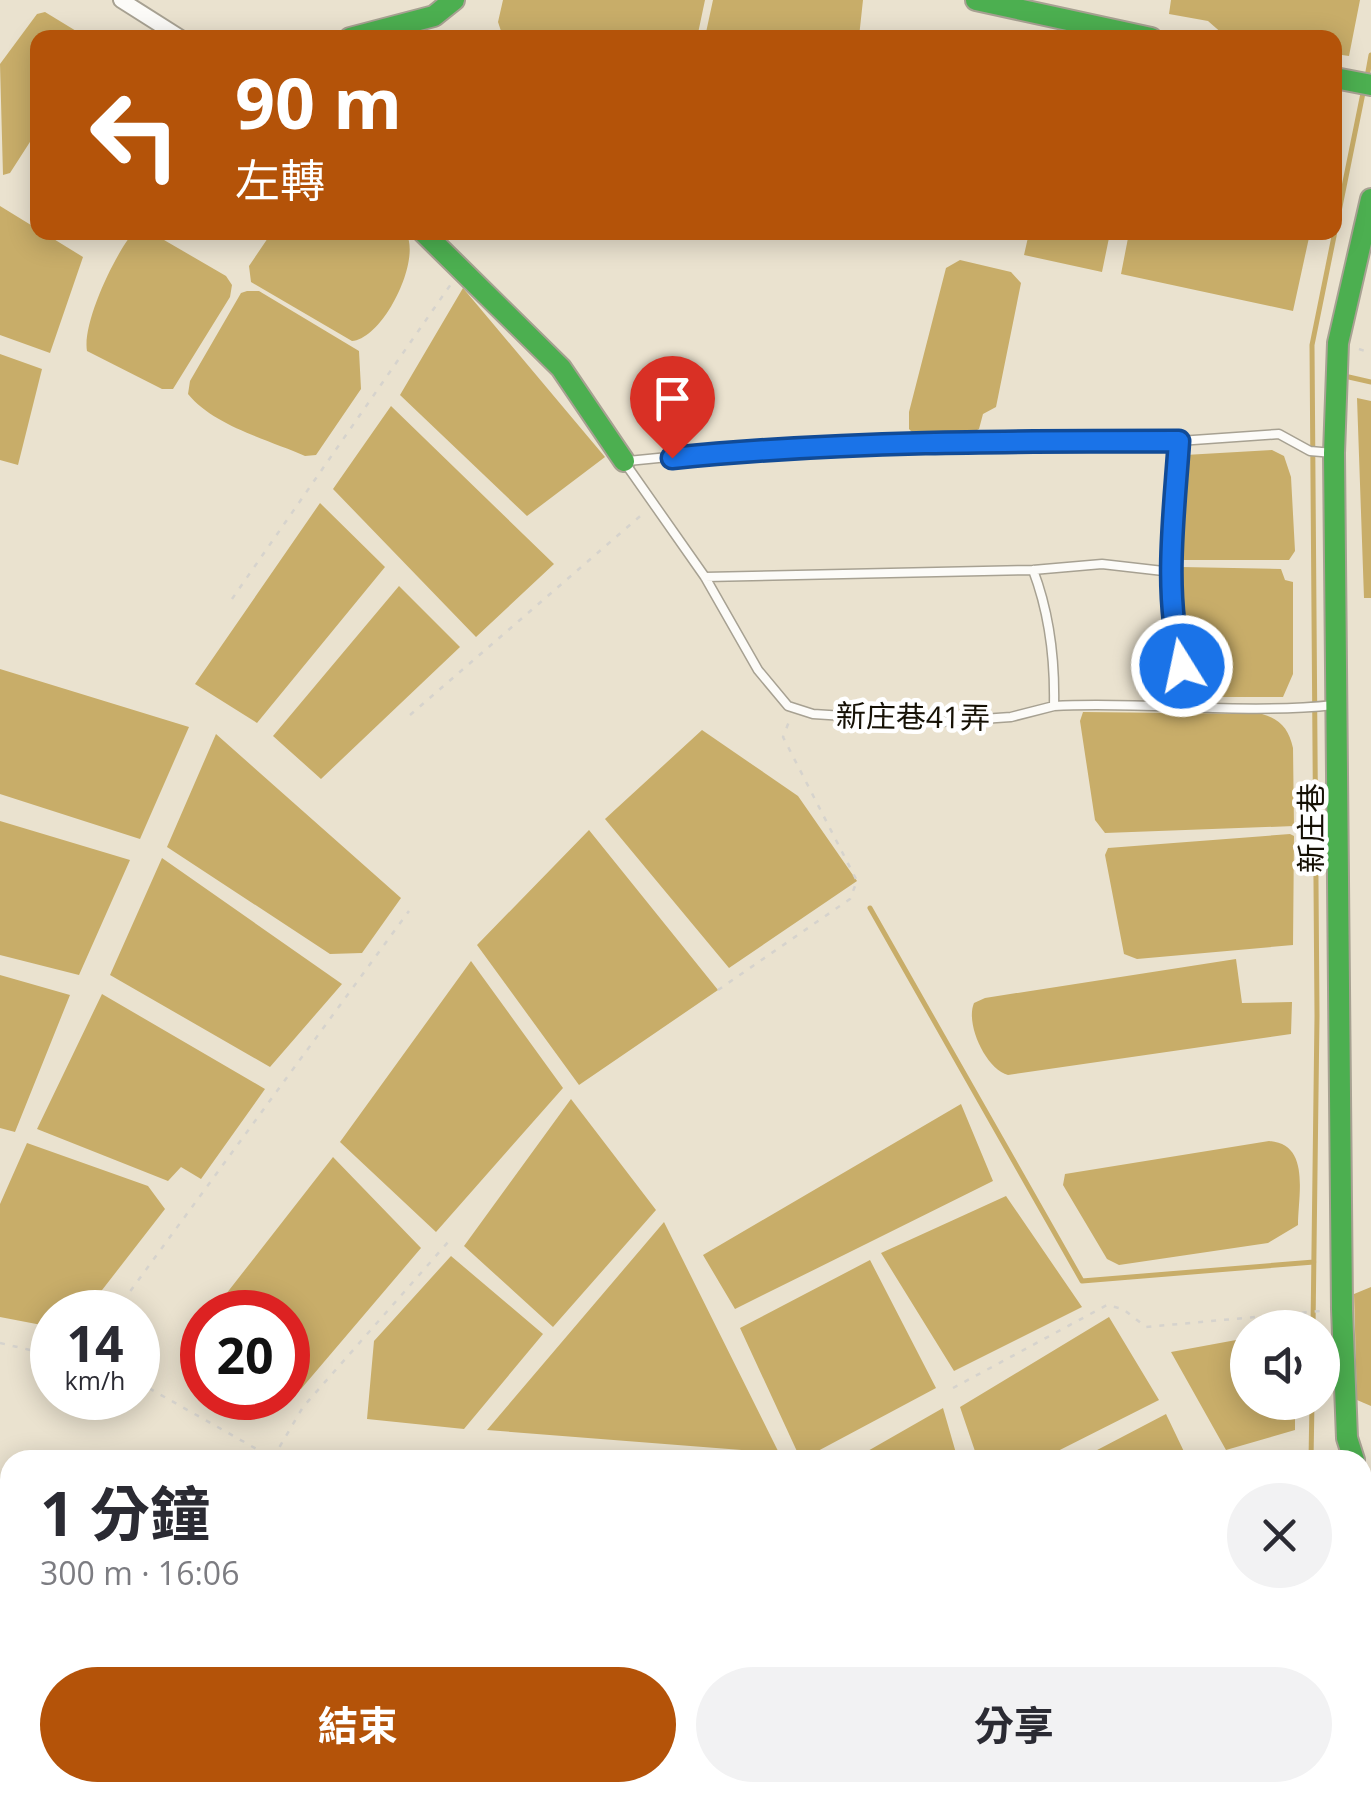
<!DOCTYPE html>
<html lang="zh-TW">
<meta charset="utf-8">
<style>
body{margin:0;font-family:"Open Sans","Noto Sans TC",sans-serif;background:#f2f2f3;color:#2b2b33;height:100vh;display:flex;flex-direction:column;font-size:38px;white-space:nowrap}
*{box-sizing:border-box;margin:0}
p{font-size:32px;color:#7c7c81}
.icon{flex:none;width:55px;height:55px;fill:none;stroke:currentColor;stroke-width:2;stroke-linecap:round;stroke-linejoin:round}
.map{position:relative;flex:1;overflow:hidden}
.details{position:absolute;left:0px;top:1450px;width:1372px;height:352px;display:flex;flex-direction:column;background:#fff;border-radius:30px 30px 0 0;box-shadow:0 5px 25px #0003}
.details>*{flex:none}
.top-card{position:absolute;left:30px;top:30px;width:1312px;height:210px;border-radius:20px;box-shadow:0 5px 25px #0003;background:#b45309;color:#fff;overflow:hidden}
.buttons{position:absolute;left:1230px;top:1310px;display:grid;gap:20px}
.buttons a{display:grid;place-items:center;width:110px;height:110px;border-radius:50%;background:#fff;box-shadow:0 5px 25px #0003;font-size:50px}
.speed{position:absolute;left:30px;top:1290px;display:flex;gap:20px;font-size:50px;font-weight:700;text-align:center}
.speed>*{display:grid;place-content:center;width:130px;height:130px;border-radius:50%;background:#fff;box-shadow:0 5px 25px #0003;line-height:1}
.speed small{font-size:25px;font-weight:400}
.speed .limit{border:15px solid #d22;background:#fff;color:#111}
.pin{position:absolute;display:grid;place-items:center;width:85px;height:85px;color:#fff;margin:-102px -42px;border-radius:50% 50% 50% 0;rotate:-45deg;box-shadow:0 0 10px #0007}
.pin .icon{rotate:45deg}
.me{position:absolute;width:110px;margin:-55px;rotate:350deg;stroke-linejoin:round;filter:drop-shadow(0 0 8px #0008)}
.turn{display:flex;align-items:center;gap:35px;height:210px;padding:0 40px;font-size:45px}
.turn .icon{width:130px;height:130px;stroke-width:2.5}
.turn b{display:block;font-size:70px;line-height:85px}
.round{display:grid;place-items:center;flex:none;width:105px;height:105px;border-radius:52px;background:#f2f2f3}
.overview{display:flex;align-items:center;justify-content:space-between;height:170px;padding:0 40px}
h1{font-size:60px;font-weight:700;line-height:75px}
.action{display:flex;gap:20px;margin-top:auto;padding:20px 40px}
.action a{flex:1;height:115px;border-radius:60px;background:#b45309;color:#fff;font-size:40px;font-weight:700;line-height:115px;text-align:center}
.action a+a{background:#f2f2f3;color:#2b2b33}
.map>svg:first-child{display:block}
.water{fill:#c8ad69}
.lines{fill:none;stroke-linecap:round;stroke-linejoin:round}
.stream{stroke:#c8ad69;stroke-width:5}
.lane-casing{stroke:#a7a192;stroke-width:11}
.street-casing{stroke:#a7a192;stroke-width:18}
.fast-casing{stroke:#a7a192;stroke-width:24}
.path{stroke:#d6d3cd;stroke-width:2.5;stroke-dasharray:5 8;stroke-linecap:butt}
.lane{stroke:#fcfbf8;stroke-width:8}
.street{stroke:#fcfbf8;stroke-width:14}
.fast{stroke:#4caf50;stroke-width:20}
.route-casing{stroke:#114b97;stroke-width:25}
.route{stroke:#1a73e8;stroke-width:18}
.labels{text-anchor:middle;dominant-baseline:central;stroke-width:9;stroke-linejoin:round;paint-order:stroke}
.street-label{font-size:30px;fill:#151004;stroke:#fff}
</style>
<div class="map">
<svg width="1371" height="1802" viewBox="0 0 1371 1802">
<rect width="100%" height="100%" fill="#eae2cf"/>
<path class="water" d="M 503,0 L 705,0 L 697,38 L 503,37 L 498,22 Z
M 713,0 L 863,0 L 859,37 L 705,37 Z
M 1171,0 L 1360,0 L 1349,56 L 1335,54 L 1335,38 L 1224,35 L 1208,21 L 1169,14 Z
M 45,12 L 86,37 L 38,38 L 37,131 L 10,173 L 3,175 L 0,64 L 37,14 Z
M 0,206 L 83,257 L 50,353 L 0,335 Z
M 272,232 L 406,233 C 422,260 383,339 352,341 L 251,282 L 249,266 Z
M 133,233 L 152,233 L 226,276 L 232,285 L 230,297 L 173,389 L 162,389 L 87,351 C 82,323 115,254 133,233 Z
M 1029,233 L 1110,233 L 1102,272 L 1024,255 Z
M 1129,233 L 1310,233 L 1293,311 L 1121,274 Z
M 960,260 L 1011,272 L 1021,283 L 996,407 L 983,414 L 979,429 L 967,435 L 914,434 L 909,429 L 909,412 L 946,268 Z
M 463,288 L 605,457 L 527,516 L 400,395 Z
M 247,291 L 259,291 L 359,351 L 361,389 L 316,455 L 305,456 C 269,440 214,426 188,394 L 190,381 L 241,293 Z
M 0,354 L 42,369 L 18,465 L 0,460 Z
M 1357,398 L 1371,401 L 1371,598 L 1364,598 Z
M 391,406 L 554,564 L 476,637 L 333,489 Z
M 1272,450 L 1284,456 L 1291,477 L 1295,551 L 1289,560 L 1180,560 L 1185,455 Z
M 320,503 L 385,567 L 257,723 L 195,684 Z
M 1181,567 L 1281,569 L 1285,580 L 1293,582 L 1293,674 L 1283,697 L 1201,697 C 1189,668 1160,595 1181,567 Z
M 399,586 L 460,647 L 321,779 L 273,736 Z
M 0,669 L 189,727 L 140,839 L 0,794 Z
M 1083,712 L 1262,714 C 1281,719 1289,730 1293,748 L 1294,826 L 1105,833 L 1095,820 L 1080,721 Z
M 702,730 L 798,796 L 857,881 L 729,968 L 605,819 Z
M 216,734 L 401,898 L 362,953 L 330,954 L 167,847 Z
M 0,821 L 130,860 L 79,975 L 0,955 Z
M 589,830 L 718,990 L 579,1085 L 477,945 Z
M 1290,834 L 1294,836 L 1293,945 L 1137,959 L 1124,954 L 1105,855 L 1108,848 Z
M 162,858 L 342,984 L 270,1067 L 110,975 Z
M 1236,959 L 1242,1003 L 1292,1002 L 1291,1034 L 1008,1075 C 986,1069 965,1024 974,1003 L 985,998 Z
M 471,961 L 563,1088 L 436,1232 L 340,1142 Z
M 0,975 L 70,995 L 15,1132 L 0,1128 Z
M 102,994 L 265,1089 L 201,1179 L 181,1167 L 168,1181 L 37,1129 Z
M 571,1099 L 656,1210 L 553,1327 L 464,1246 Z
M 961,1104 L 993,1181 L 735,1309 L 703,1255 Z
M 1269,1141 C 1311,1144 1298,1195 1298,1225 L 1268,1243 L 1119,1265 L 1107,1259 L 1063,1185 L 1065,1174 Z
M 27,1143 L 148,1186 L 165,1209 L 85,1312 L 52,1312 L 52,1327 L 0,1317 L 0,1204 Z
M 333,1157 L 421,1248 L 301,1389 L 288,1380 L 288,1312 L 212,1312 Z
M 1006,1196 L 1082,1307 L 954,1371 L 881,1253 Z
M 664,1222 L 779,1453 L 487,1430 Z
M 451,1256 L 543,1334 L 464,1429 L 367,1419 L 374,1341 Z
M 870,1260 L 936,1388 L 801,1460 L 740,1328 Z
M 1371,1287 L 1371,1406 L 1357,1400 L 1354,1294 Z
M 1109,1317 L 1159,1400 L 1040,1460 L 978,1460 L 960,1407 Z
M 1247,1338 L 1248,1402 L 1295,1403 L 1295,1430 L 1226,1450 L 1171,1352 Z
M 943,1408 L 958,1460 L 852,1460 Z
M 1166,1414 L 1188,1460 L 1078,1460 Z"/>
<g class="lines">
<path class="stream" d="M 1367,77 L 1371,55
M 1340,375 L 1371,382
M 870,908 L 1082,1281 L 1314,1262
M 1313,1328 L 1317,1016 L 1312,345 L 1364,88
M 1311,1460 L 1312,1402
M 1362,1663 L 1371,1694"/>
<defs>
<path id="lane" d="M 1179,441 C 1172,531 1162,621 1195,708
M 628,461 L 759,448 L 962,440 L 1179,441 L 1279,434 L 1310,451 L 1333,453
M 625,463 L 705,577 L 758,670 L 788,706 L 813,714 L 939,722 L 1011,717 L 1054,706 C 1055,660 1049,612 1033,570
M 705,577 L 1033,570 L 1102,564 L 1172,572
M 1054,706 C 1148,701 1240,715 1334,705"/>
<path id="street" d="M 121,0 L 181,38
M 1362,1484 L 1371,1498"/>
<path id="fast" d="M 976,0 L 1151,38
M 350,38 L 434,16 L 454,0
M 1335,78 L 1371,85
M 423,232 L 561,368 L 624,461
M 1354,1460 L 1347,1438 L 1342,1309 L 1334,453 L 1338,343 L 1371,199"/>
</defs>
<use href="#lane" class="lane-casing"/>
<use href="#street" class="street-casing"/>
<use href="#fast" class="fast-casing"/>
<path class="path" d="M 1359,349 L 1371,353
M 232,599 L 451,284
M 410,715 L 646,511
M 718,990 L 850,899 L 857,881 L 783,737 L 790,719
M 115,1312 L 409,911
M 0,1343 L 52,1355
M 138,1382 L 276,1460
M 953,1388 L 1107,1305 L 1123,1309 L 1146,1327 L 1321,1311
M 273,1458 L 303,1407 L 449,1241"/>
<use href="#lane" class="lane"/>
<use href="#street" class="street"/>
<use href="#fast" class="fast"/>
</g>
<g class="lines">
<defs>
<path id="route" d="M 672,458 C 840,441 1010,441 1179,441 C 1174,516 1163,593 1182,666"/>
</defs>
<use href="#route" class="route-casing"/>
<use href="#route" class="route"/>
</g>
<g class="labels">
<g class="street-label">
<text transform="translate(913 716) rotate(1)">新庄巷41弄</text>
<text transform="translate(1310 828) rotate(-90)">新庄巷</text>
</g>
</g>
</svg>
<div class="buttons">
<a><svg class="icon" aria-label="sound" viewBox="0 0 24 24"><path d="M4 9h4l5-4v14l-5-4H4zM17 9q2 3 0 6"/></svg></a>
</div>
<div class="speed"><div>14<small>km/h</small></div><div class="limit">20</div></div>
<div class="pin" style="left:672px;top:458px;background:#d93025"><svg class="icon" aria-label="arrive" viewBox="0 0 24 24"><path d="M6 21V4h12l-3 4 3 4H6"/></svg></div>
<svg class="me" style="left:1182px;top:666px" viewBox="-20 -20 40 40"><circle r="17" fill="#1a73e8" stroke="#fff" stroke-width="3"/><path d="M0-11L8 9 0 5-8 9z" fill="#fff"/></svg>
<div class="top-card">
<div class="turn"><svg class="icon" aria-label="left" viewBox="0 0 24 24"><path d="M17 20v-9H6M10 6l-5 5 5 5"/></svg><div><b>90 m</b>左轉</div></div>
</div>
<section class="details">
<div class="overview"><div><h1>1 分鐘</h1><p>300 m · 16:06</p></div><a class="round"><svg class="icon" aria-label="close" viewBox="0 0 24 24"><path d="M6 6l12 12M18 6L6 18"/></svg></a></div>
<div class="action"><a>結束</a><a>分享</a></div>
</section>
</div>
